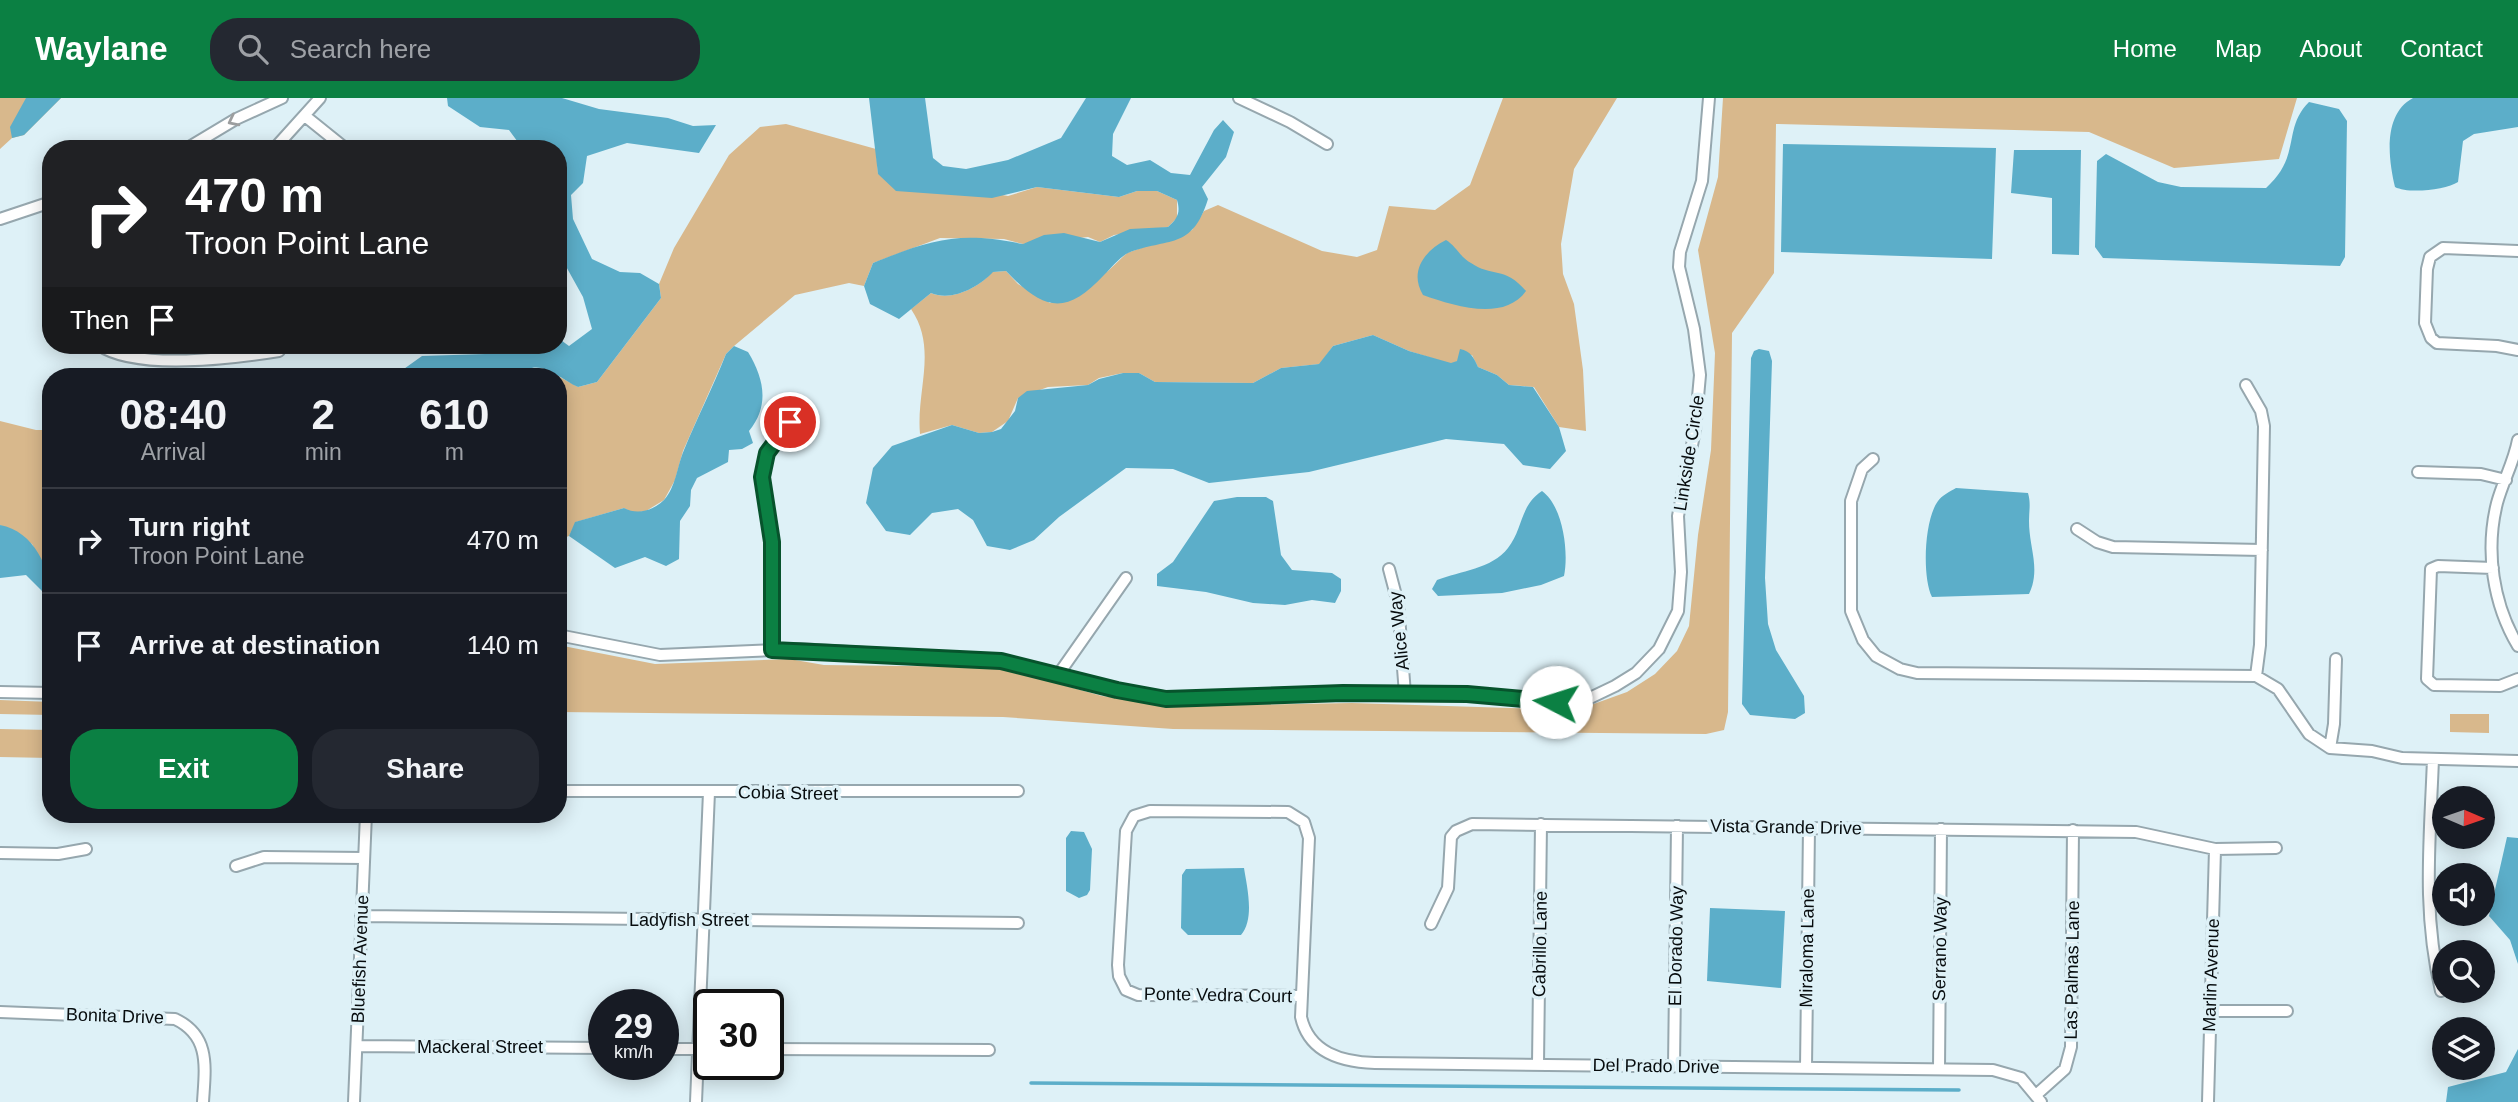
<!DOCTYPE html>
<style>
body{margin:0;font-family:Arial,sans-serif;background:#242831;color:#f1f3f6;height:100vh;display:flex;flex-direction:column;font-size:26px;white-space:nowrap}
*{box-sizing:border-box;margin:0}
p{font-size:23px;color:#9ea1a6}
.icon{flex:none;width:38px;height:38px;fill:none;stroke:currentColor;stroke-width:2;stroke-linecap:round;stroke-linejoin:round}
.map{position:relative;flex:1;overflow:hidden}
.panel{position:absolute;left:42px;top:270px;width:525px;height:455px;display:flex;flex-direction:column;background:#171b24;border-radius:28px;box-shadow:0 4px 18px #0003}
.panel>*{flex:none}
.hud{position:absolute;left:42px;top:42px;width:525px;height:214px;border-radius:28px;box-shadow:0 4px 18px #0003;background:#202124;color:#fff;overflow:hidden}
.needle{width:46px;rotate:92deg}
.tools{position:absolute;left:2432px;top:688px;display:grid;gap:14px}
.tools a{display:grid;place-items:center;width:63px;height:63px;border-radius:50%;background:#171b24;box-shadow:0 4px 18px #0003;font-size:35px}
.speed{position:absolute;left:588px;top:891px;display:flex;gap:14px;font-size:35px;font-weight:700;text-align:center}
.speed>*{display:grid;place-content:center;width:91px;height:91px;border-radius:50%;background:#171b24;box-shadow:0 4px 18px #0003;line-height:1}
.speed small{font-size:18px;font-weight:400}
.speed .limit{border:4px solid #111;border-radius:10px;background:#fff;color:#111}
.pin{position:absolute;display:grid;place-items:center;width:60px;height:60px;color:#fff;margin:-30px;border:4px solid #fff;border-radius:50%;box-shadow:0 2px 7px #0007}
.me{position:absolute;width:77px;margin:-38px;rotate:275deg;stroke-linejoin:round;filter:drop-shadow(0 0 5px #0008)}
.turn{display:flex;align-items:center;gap:24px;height:147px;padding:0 28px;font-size:32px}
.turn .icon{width:91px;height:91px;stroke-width:2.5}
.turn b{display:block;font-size:49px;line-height:60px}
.then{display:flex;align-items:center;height:66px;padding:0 28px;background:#0003;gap:14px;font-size:26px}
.eta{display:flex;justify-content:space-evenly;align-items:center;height:119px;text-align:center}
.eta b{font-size:42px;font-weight:700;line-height:49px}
.button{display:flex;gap:14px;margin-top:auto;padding:14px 28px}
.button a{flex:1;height:80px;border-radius:28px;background:#0b8043;color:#fff;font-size:28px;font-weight:700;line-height:80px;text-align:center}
.button a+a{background:#242831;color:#f1f3f6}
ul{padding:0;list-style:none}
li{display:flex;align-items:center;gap:21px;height:105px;padding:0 28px;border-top:2px solid #363941}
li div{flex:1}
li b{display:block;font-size:26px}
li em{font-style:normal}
header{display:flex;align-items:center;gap:42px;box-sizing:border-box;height:98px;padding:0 35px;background:#0b8043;color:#fff}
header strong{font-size:33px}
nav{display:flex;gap:38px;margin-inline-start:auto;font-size:24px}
.search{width:490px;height:63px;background:#242831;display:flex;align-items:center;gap:18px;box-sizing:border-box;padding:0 24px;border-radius:28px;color:#9ea1a6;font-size:26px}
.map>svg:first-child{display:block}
.green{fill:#d8b88c}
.water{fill:#5caec9}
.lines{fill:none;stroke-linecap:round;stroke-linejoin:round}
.stream{stroke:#5caec9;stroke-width:3.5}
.minor-casing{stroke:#96a7ae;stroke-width:14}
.minor{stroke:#fff;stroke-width:10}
.oneway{stroke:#9c9e9f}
.route-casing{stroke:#07532c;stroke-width:18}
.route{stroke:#0b8043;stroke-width:12}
.labels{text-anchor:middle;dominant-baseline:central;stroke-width:7;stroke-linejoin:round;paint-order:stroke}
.street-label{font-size:18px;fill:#070c0e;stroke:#def1f7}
</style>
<header>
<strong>Waylane</strong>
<div class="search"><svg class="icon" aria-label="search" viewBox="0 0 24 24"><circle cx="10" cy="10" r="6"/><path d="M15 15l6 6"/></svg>Search here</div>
<nav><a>Home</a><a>Map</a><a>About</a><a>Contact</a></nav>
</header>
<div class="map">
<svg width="2518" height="1004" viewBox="0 0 2518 1004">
<rect width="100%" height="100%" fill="#def1f7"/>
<path class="green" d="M 0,0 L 61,0 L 24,37 L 12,40 L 0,51 Z
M 1503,0 L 1617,0 L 1574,71 L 1561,146 L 1563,176 L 1574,206 L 1583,272 L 1586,333 L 1559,329 L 1534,289 L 1509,287 L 1497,277 L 1478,269 L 1472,257 L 1451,266 L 1409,253 L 1373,237 L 1333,248 L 1320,266 L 1281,270 L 1253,285 L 1155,284 L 1139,275 L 1123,275 L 1099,280 L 1088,287 L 1048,289 L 1018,300 L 1008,323 L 992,334 L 979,335 L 952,327 L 920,336 C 916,292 938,251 911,211 L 931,195 C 951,204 980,189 992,174 L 1006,173 L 1018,186 L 1050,205 L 1108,173 L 1127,155 L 1192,132 L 1204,113 L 1218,107 L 1322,153 L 1357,159 L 1377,152 L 1389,108 L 1435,112 L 1470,87 Z
M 1723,0 L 2297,0 L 2279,61 L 2174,70 L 2089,34 L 1776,26 L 1774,175 L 1732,235 L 1728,614 L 1724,632 L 1706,636 L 1173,631 L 1003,619 L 558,614 L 558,547 L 655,566 L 789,561 L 824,567 L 983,569 L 1016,574 L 1102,598 L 1174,608 L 1352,605 L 1577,612 L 1627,594 L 1655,576 L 1677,553 L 1689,528 L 1698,437 L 1711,352 L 1715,255 L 1698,152 L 1718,79 Z
M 786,26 L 876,51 L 878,76 L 1008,98 L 1037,89 L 1119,99 L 1137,93 L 1157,93 L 1177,102 L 1177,120 L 1168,129 L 1114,137 L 1100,144 L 1088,139 L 1023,146 L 1004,141 L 940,140 L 873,165 L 864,188 L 849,185 L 795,197 L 734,248 L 726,256 L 683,353 L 675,382 L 664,402 L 646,413 L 633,415 L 624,410 L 576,424 L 569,438 L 558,442 L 558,278 L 578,289 L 597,284 L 661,200 L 659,186 L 674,150 L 729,57 L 760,29 Z
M 0,323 L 36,332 L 51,332 L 51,481 L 32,446 L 0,427 Z
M 0,602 L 51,604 L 51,617 L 0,616 Z
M 2450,616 L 2489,616 L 2489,635 L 2450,634 Z
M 0,631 L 51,632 L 51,660 L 0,659 Z"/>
<path class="water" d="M 26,0 L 61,0 L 24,37 L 12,40 L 10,29 Z
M 447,0 L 562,0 L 599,11 L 668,20 L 693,28 L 716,27 L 699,55 L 627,45 L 587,58 L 583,85 L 571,97 L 573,121 L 592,161 L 620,174 L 640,175 L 659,186 L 661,200 L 597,284 L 578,289 C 558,280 538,257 519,278 L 394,278 L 422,258 L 485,256 L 506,247 L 558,247 L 558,240 L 569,248 L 592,231 L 583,199 L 558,154 L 558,51 L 523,51 L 509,32 L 480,29 L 448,8 Z
M 869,0 L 925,0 L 933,60 L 943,68 L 966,71 L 1008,62 L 1061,40 L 1086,0 L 1131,0 L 1113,36 L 1112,58 L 1127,67 L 1150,62 L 1171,75 L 1190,77 L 1214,32 L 1223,22 L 1234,34 L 1226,59 L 1202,89 L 1208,101 C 1192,153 1168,139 1128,155 C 1120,159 1111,170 1104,177 C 1066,218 1044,213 1006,173 L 993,174 C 979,189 952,204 931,195 L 899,221 L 870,206 L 864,188 L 873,165 C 933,141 959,133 1023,146 L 1044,137 L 1064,135 L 1100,144 L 1130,131 L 1168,129 C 1177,121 1181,115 1177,102 L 1157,93 L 1137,93 L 1119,99 L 1037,89 L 992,100 L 896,93 L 878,76 Z
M 2413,0 L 2518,0 L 2518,29 L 2474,36 L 2463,43 L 2458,84 C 2446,92 2408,96 2395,89 C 2388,60 2383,16 2413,0 Z
M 2309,4 L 2339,11 L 2347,23 L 2345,159 L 2340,168 L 2103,160 L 2095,149 L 2097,63 L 2106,56 L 2158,84 L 2181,89 L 2266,90 C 2302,58 2282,31 2309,4 Z
M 1783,46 L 1996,50 L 1992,161 L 1781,154 Z
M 2014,52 L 2081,52 L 2079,157 L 2052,156 L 2052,100 L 2011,95 Z
M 1446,142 C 1456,148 1461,160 1471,165 C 1491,179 1505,168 1526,193 C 1504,224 1454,208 1423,197 C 1409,174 1424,153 1446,142 Z
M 1373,237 L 1409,253 L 1451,265 L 1457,263 L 1460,251 C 1471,253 1474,260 1478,269 L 1497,277 L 1509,287 L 1533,289 L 1559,329 L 1566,353 L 1550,371 L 1523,367 L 1504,346 L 1446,341 L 1309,374 L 1209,385 L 1173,371 L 1126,370 L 1059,419 L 1034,442 L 1010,452 L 987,448 L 973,422 L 958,411 L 932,415 L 910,437 L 886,433 L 866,405 L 873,370 L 892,348 L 952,327 L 979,335 L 992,334 L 1001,331 L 1015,313 L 1018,300 L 1027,293 L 1088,287 L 1099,281 L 1123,275 L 1139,275 L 1155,284 L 1253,285 L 1281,270 L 1319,266 L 1333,248 Z
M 734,248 L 748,254 C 764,280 770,308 749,333 L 753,345 L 742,351 L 729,352 L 728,364 L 697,380 L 691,392 L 690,408 L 680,423 L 679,461 L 666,468 L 645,459 L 615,470 L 569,438 L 575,424 L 624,410 C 637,417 653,413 664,402 C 676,389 677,368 684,352 C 697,320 713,289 726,256 Z
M 1759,251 L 1769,253 L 1772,263 L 1765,480 L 1768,526 L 1776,552 L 1804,598 L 1805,615 L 1795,621 L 1750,617 L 1742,606 L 1751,260 L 1754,253 Z
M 1956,390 L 2028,395 C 2031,405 2029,413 2029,423 C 2029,450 2041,471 2029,496 L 1932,499 C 1922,479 1924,422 1938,403 C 1941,398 1951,393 1956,390 Z
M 1542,393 C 1563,408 1569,454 1564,478 L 1541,487 L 1502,495 L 1438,498 L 1432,491 L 1437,482 C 1460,473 1492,471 1508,450 C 1523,431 1520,407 1542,393 Z
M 1237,399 L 1266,399 L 1273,403 L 1281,457 L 1292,472 L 1332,475 L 1341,481 L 1341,493 L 1335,505 L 1312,502 L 1285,507 L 1253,505 L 1206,494 L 1157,488 L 1157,476 L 1173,464 L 1214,403 Z
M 0,427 C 34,433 51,471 51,502 L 26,477 L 0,480 Z
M 1071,733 L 1084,734 L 1092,751 L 1090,792 L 1087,797 L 1079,800 L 1066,793 L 1066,740 Z
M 2507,739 L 2518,740 L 2518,866 L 2510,842 L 2489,818 Z
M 1244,770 C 1247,789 1255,821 1241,837 L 1188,837 L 1181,830 L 1182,777 L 1186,771 Z
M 1710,810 L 1785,813 L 1781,890 L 1707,883 Z
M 2518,951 L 2518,1004 L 2446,1004 L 2448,989 L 2506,974 Z"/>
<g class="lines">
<path class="stream" d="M 1031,985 L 1959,992"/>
<defs>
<path id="minor" d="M 1239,0 L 1290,24 L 1327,46
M 305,18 L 346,51
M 186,51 L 236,21 L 282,0
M 274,51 L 320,0
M 0,121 L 51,104
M 2518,153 L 2443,150 L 2430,159 L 2427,171 L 2425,225 L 2431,240 L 2437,245 L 2497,248 L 2518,252
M 99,247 C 136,273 235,260 279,253
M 2246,287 L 2261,313 L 2264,328 L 2260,547 L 2256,578
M 2518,342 C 2514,364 2503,383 2497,405 C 2485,453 2493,506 2518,548
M 1873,361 L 1862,371 L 1851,403 L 1851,513 L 1863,542 L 1876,558 L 1900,571 L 1917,575 L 2256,578 L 2278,591 L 2309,636 L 2330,650 L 2372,653 L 2402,660 L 2518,663
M 2418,374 L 2481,376 L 2506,382
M 2077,431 L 2097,444 L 2113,449 L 2262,452
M 2493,470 L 2438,468 L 2431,471 L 2427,581 L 2434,587 L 2500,588 L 2518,581
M 1389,471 L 1398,505 L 1405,596
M 558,537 L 660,557 L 798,551 L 1001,563 L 1102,589 L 1165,601 L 1303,595 L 1467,596 L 1570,603 L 1592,599 L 1615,588 L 1636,575 L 1659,551 L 1678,513 L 1681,474 L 1678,418 L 1695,332 L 1700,277 L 1694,231 L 1679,169 L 1680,154 L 1702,83 L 1709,0
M 772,552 L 772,444 L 762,379 L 767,355 L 790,325
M 1058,577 L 1126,480
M 0,594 L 51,595
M 2330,650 L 2334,626 L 2336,561
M 2433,661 C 2430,742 2422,813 2441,893
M 558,693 L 1018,693
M 0,755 L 58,756 L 86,751
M 236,768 L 264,759 L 364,760
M 361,818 L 1018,825
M 1431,826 L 1448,790 L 1451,739 L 1456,733 L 1472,726 L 2136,734 L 2215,751 L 2276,750
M 1301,898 L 1138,897 L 1126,892 L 1119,878 L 1118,867 L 1126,733 L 1134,718 L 1150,713 L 1288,714 L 1304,724 L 1309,740 L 1301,919 C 1309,955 1342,964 1375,965 L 1993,972 L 2021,980 L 2041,1004
M 2210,913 L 2287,913
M 0,914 L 175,921 C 211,938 205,970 203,1004
M 357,948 L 604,950
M 663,951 L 709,951
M 768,951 L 989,952
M 1538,966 L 1541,726
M 1674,968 L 1677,728
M 1806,969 L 1809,730
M 1939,971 L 1941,731
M 2036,997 L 2065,971 L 2071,949 L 2073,732
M 354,1004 L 366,716
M 696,1004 L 709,694
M 2208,1004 L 2215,751"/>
</defs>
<use href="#minor" class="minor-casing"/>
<use href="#minor" class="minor"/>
</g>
<defs><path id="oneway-chevron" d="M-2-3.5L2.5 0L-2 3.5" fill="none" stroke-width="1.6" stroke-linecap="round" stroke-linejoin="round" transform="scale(1.75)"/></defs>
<use class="oneway" href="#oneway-chevron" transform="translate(233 23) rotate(153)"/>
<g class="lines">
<defs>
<path id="route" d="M 790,324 L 767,355 L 762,379 L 772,444 L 772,552 L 1001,563 L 1117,592 L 1166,601 L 1343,595 L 1467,596 L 1556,604"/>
</defs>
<use href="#route" class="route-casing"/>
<use href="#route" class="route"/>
</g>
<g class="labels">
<g class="street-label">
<text transform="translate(1689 355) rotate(-81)">Linkside Circle</text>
<text transform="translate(1399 533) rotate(-96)">Alice Way</text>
<text transform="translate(788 695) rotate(1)">Cobia Street</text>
<text transform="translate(1786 729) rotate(1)">Vista Grande Drive</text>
<text x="689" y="822">Ladyfish Street</text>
<text transform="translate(1540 846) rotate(-89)">Cabrillo Lane</text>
<text transform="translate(1676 848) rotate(-89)">El Dorado Way</text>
<text transform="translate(1807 850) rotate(-89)">Miraloma Lane</text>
<text transform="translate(1940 851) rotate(-89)">Serrano Way</text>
<text transform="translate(360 861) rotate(-88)">Bluefish Avenue</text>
<text transform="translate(2072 872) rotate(-89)">Las Palmas Lane</text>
<text transform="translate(2211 877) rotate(-88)">Marlin Avenue</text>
<text transform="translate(1218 897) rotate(1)">Ponte Vedra Court</text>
<text transform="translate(115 918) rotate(2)">Bonita Drive</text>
<text x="480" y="949">Mackeral Street</text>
<text transform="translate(1656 968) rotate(1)">Del Prado Drive</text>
</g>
</g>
</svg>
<div class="tools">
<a><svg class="needle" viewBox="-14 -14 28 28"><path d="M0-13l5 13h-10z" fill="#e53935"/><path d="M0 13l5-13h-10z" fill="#9ea1a6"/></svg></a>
<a><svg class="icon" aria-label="sound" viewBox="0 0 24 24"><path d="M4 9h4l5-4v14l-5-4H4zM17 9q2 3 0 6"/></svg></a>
<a><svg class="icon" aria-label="search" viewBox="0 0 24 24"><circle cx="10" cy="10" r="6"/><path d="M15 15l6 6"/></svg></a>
<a><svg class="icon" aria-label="layers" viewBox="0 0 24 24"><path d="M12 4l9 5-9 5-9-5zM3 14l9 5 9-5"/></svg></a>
</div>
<div class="speed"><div>29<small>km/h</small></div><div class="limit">30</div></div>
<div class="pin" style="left:790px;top:324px;background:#d93025"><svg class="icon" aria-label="arrive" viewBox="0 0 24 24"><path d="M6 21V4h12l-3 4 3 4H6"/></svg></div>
<svg class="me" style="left:1556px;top:604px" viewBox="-20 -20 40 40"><circle r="19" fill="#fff"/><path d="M0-13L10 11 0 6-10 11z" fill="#0b8043"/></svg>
<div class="hud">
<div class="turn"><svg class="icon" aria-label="right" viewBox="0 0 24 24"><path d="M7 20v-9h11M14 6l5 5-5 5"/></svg><div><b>470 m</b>Troon Point Lane</div></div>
<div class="then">Then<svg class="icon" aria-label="arrive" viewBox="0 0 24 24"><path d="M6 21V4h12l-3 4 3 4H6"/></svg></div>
</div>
<section class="panel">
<div class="eta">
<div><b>08:40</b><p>Arrival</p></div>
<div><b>2</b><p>min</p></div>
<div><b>610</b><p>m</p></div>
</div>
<ul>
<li><svg class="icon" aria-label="right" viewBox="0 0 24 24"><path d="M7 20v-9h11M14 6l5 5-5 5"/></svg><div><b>Turn right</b><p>Troon Point Lane</p></div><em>470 m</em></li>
<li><svg class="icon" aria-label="arrive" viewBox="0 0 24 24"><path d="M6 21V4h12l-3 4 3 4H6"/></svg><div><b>Arrive at destination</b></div><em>140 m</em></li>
</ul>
<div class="button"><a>Exit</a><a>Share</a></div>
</section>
</div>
